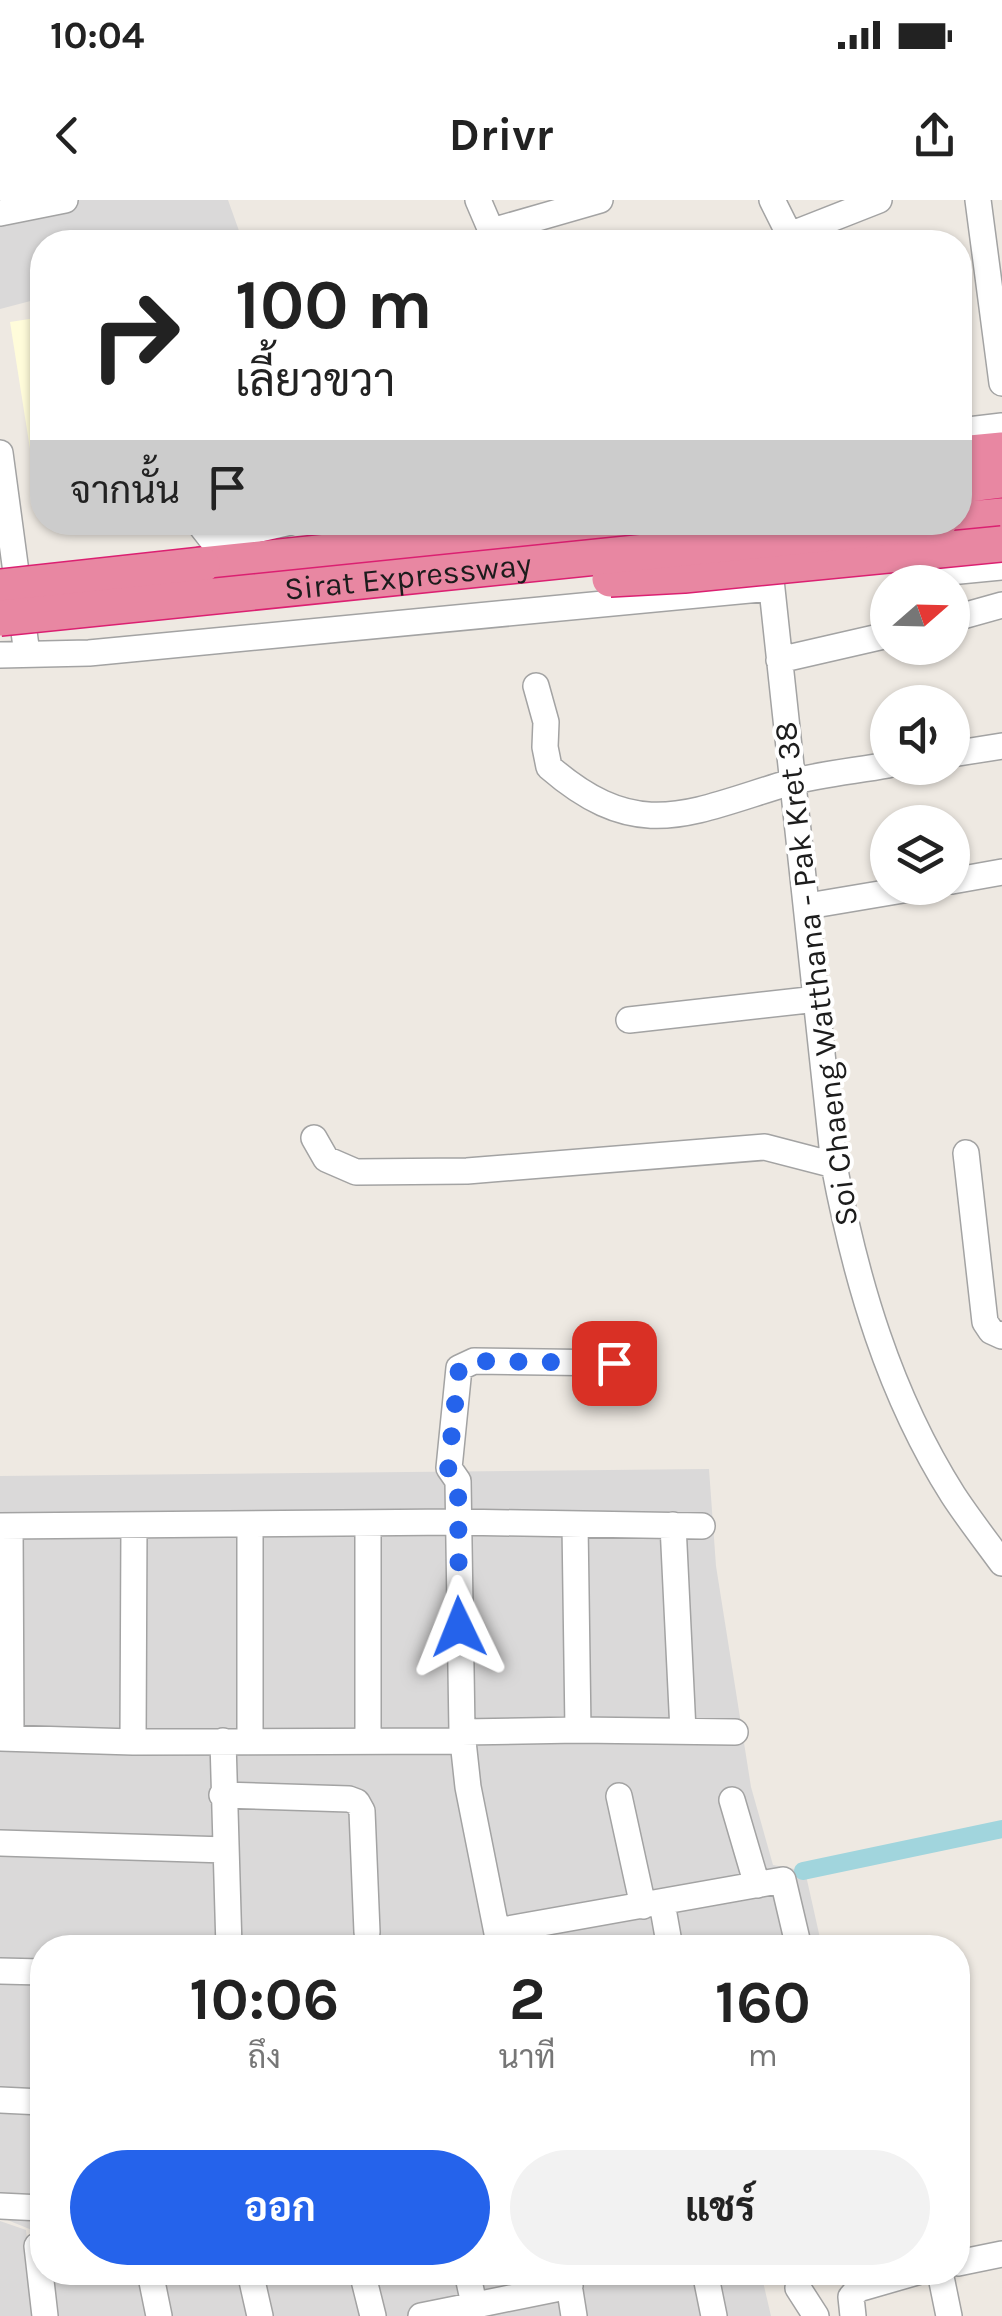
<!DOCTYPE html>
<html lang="th">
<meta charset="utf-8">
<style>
body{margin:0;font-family:Karla,Sarabun,sans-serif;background:#f2f2f2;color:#222;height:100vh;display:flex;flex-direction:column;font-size:38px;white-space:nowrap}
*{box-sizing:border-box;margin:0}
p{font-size:32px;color:#767676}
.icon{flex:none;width:55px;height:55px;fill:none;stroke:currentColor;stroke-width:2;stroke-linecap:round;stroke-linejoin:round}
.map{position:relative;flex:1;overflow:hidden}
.details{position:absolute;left:30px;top:1735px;width:940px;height:350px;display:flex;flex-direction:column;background:#fff;border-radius:40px;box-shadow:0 2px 8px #0004}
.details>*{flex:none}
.top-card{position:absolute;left:30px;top:30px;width:942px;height:305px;border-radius:40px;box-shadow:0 2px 8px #0004;background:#fff;color:#222;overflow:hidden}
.needle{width:65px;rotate:70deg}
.buttons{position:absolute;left:870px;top:365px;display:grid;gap:20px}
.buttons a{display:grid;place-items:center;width:100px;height:100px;border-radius:50%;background:#fff;box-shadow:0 2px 8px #0004;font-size:50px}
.pin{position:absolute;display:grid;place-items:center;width:85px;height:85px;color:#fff;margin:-42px;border-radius:20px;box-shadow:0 5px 15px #0006}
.me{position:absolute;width:110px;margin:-55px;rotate:358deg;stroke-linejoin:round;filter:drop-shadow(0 0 8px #0008)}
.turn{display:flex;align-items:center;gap:35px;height:210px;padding:0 40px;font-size:45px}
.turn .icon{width:130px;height:130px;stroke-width:2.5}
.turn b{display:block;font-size:70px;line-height:85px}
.then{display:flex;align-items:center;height:95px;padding:0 40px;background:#0003;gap:20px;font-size:38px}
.eta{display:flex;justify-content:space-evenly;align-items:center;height:170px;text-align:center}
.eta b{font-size:60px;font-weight:700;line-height:70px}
.action{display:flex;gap:20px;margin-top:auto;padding:20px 40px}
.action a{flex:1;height:115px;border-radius:60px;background:#2563eb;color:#fff;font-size:40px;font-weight:700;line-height:115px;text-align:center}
.action a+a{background:#f2f2f2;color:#222}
.status{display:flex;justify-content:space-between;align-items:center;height:70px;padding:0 50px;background:#fff;direction:ltr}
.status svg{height:28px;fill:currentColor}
header{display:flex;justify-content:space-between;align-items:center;height:130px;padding:0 40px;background:#fff;font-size:45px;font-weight:700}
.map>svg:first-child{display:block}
.residential{fill:#dad9d9}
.education{fill:#fffcda}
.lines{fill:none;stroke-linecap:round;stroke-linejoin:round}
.canal{stroke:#a1d5dd;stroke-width:18}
.minor-casing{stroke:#a3a3a3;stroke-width:28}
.highway-casing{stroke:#db2071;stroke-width:38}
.minor{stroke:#fff;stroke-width:25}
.highway{stroke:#e887a2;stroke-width:35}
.highway-bridge-casing{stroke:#db2071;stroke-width:38;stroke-linecap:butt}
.highway-bridge{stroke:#e887a2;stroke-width:35}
.route{stroke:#2563eb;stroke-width:18;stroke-dasharray:0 32.4}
.labels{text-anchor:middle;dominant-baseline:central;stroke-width:8;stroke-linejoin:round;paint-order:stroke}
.street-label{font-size:32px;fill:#1c1c1c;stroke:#fff}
</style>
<div class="status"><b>10:04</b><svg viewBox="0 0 49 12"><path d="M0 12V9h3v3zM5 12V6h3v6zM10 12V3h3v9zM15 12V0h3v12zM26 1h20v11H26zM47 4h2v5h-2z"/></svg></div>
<header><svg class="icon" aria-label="back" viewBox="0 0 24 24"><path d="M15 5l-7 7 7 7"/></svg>Drivr<svg class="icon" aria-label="share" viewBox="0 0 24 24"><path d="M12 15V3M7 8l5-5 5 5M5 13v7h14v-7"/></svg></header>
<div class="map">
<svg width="1002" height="2116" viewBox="0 0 1002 2116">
<rect width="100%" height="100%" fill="#eee9e2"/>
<path class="residential" d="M 0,0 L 228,0 L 243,42 L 42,42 L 42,98 L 0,109 Z
M 709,1269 L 716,1366 L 751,1587 L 773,1665 L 805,1671 L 822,1747 L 42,1748 L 42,2072 L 761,2073 L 771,2116 L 42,2116 L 32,2030 L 0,2017 L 0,1276 Z
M 0,2021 L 26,2030 L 36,2116 L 0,2116 Z"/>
<path class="education" d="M 42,117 L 42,267 L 33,268 L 10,122 Z"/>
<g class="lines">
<path class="canal" d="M 803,1671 L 1002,1629"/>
<defs>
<path id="minor" d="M 478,0 L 496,42
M 772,0 L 793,42
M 978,0 L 1002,183
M 0,13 L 65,0
M 492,31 L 600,0
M 790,35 L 879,0
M 960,231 L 1002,226
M 0,253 L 27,454
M 198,322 L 212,340 L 290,322
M 595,336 L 707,322
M 930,339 L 933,361 L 949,372 L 1002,367
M 768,352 L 834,965 C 856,1081 889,1194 953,1295 C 968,1318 986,1341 1002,1363
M 952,419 L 1002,405
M 0,455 L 89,453 L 770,388
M 779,460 L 888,435
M 536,486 L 546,522 L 545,547 L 549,567 C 638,644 688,613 788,583 C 820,574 855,571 888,565
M 952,554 L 1002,546
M 952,681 L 1002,672
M 808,706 L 915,688
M 629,820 L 817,799
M 314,938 L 326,959 L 356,972 L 467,971 L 765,947 L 834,965
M 966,953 L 985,1122 L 991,1131 L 1002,1136
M 250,1324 L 250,1541
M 575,1324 L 578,1530
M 673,1325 L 683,1531
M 0,1326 L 456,1322 L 702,1326
M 10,1326 L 11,1538
M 462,1532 L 578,1530 L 735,1532
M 0,1538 L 133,1542 L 463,1541
M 223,1541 L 229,1748
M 368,1541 L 368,1323
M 133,1542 L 134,1325
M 222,1595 L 349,1599 L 357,1602 L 362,1611 L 367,1732
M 619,1596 L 643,1706
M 732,1600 L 757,1685
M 0,1643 L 226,1650
M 662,1703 L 670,1748
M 497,1731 L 783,1680 L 799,1748
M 500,1748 L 468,1587 L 462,1532 L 458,1281 L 449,1268 L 459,1168 L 474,1161 L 615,1163
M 0,1771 L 42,1772
M 0,1900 L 42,1902
M 0,2006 L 42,2008
M 37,2046 L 45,2116
M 958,2063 L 1002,2054
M 150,2072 L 159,2116
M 250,2072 L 260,2116
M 362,2072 L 373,2116
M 467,2072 L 474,2104
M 567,2072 L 574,2116
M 705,2072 L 714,2116
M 940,2072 L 949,2116
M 798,2088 L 816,2116
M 421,2116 L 570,2086
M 853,2116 L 851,2097 L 858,2089 L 917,2072"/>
<path id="highway" d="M 960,254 L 1002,250
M 960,285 L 1002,280
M 960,320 L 1002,316
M 202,365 L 616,322"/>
</defs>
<use href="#minor" class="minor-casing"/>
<use href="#highway" class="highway-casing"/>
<use href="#minor" class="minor"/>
<use href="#highway" class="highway"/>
<defs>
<g id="highway-bridge">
<path d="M 610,379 L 684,375 L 1002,344"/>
<path d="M 0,387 L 202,365"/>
<path id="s1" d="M 0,418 L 939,322"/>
</g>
</defs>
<use href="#highway-bridge" class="highway-bridge-casing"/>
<use href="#highway-bridge" class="highway-bridge"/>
</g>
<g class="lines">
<path class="route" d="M 459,1427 L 458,1281 L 448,1268 L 459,1168 L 474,1161 L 614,1163"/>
</g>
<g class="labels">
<g class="street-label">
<text stroke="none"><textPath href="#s1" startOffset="410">Sirat Expressway</textPath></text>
<text transform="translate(816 774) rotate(-97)">Soi Chaeng Watthana - Pak Kret 38</text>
</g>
</g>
</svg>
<div class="buttons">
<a><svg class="needle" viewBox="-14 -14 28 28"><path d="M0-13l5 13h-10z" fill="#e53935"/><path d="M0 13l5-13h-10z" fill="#767676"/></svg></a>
<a><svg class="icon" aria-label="sound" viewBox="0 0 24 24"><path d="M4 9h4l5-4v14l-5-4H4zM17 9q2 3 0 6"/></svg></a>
<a><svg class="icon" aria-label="layers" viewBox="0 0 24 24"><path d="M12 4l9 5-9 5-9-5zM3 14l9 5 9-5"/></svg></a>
</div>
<div class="pin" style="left:614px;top:1163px;background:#d93025"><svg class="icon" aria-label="arrive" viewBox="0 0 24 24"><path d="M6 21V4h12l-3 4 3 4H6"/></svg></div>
<svg class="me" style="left:459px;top:1427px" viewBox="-20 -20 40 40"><path d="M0-17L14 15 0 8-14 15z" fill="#2563eb" stroke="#fff" stroke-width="4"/></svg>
<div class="top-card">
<div class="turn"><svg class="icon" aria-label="right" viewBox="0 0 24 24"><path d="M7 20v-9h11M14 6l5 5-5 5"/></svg><div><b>100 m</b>เลี้ยวขวา</div></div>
<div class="then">จากนั้น<svg class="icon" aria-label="arrive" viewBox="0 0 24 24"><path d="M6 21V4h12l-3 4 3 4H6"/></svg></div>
</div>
<section class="details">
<div class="eta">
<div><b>10:06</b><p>ถึง</p></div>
<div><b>2</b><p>นาที</p></div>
<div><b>160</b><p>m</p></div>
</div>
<div class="action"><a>ออก</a><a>แชร์</a></div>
</section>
</div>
